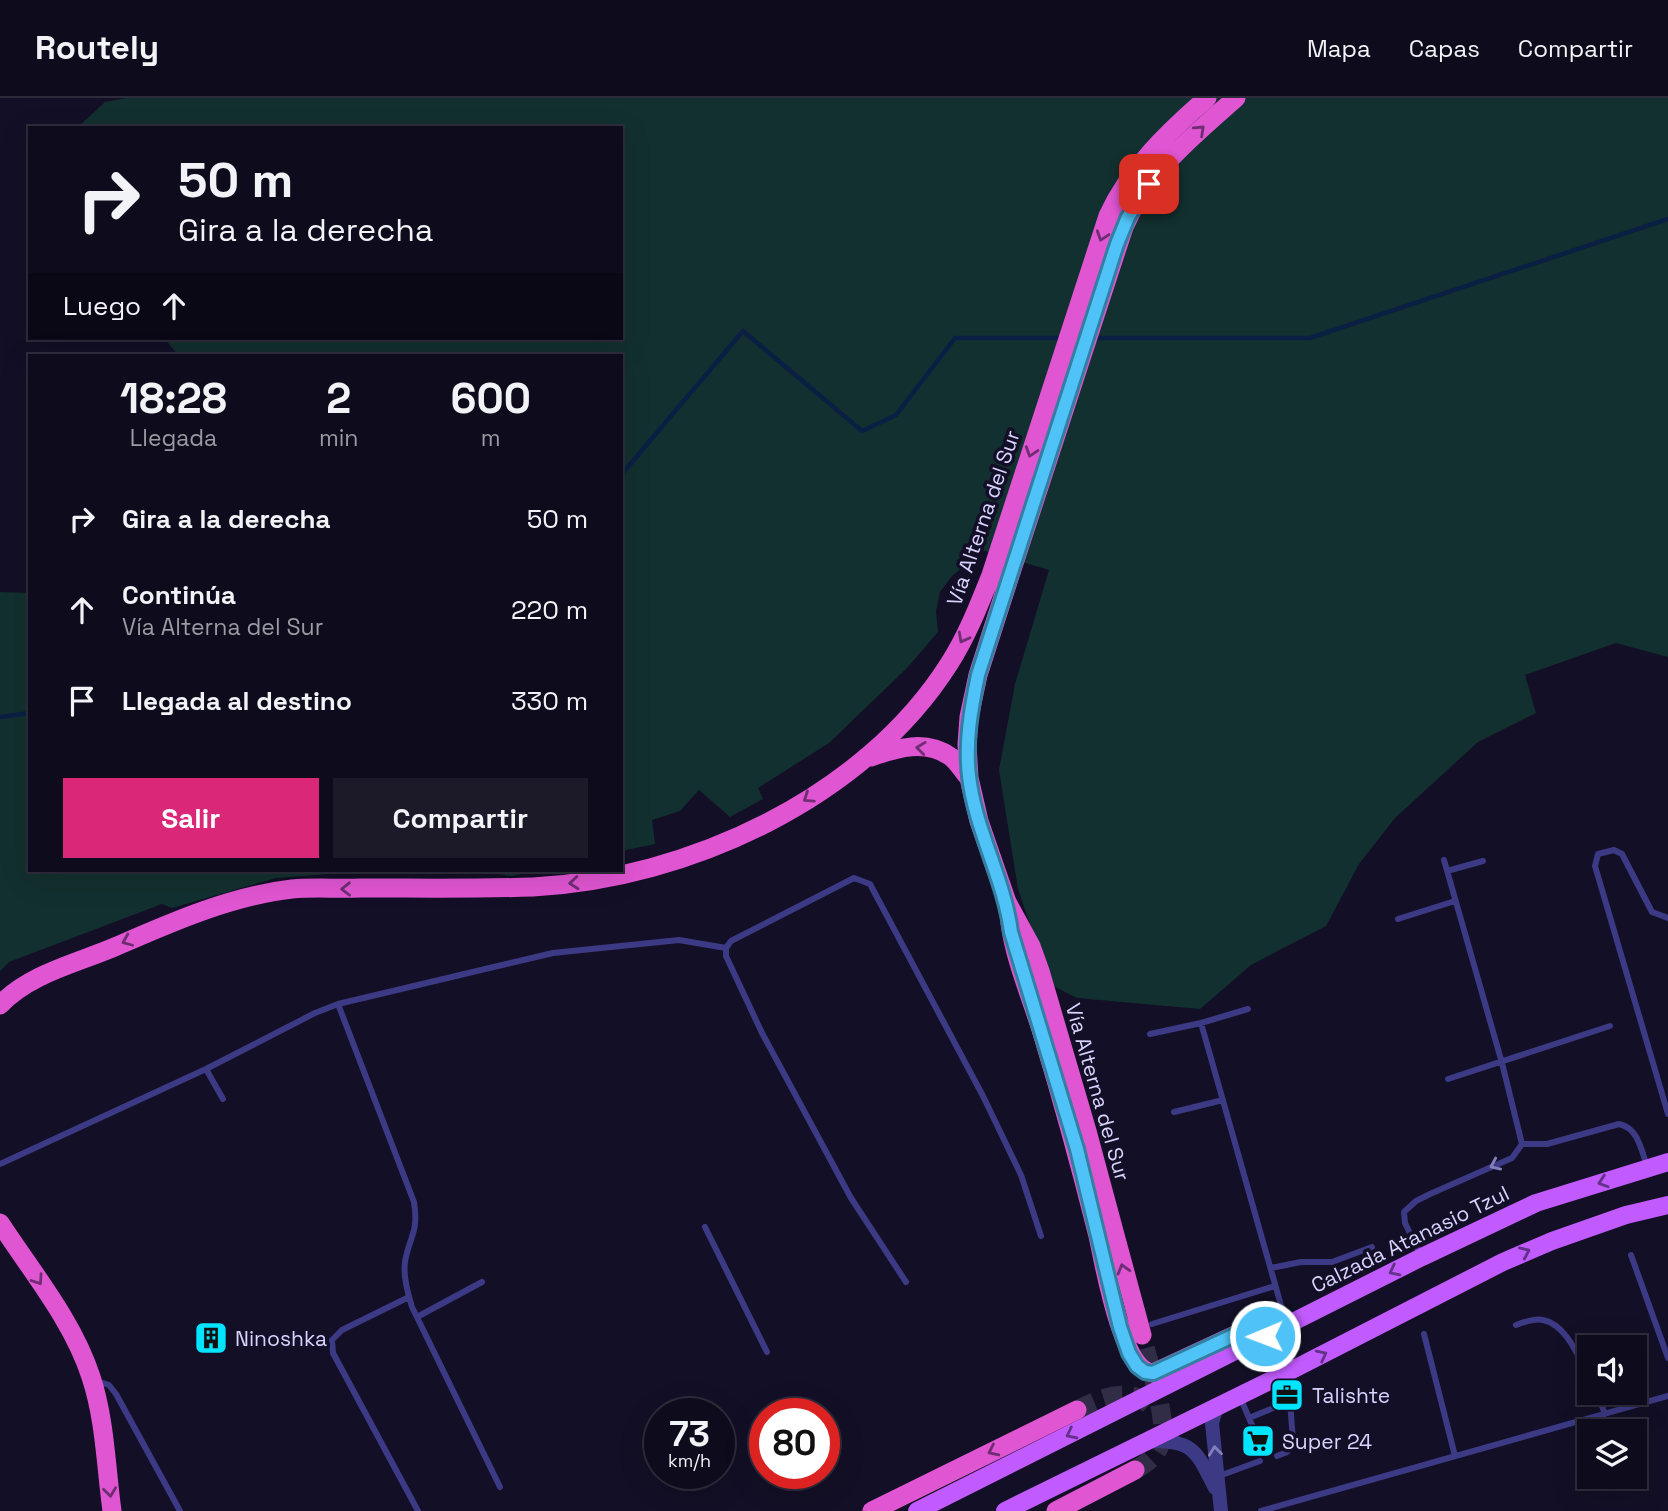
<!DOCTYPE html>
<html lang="es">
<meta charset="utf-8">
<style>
body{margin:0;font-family:"Space Grotesk",sans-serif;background:#1c1929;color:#f1f3f6;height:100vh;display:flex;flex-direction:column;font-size:26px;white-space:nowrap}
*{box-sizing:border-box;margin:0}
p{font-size:23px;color:#9b9ba3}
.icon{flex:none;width:38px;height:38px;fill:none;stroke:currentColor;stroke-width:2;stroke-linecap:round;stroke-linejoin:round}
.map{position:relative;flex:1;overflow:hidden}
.panel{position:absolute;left:28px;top:256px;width:595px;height:518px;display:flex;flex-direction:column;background:#0e0b1c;border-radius:0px;box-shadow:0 7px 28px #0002,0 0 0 2px #2e2b3b}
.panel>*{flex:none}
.banner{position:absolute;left:28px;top:28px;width:595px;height:214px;border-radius:0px;box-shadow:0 7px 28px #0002,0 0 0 2px #2e2b3b;background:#0e0b1c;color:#f1f3f6;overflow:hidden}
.controls{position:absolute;left:1577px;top:1237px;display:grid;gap:14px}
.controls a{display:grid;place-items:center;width:70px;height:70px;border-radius:0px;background:#0e0b1c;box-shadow:0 7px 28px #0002,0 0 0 2px #2e2b3b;font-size:35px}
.speed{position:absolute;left:644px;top:1300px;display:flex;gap:14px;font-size:35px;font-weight:700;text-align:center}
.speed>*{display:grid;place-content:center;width:91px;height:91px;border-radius:50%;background:#0e0b1c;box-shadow:0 7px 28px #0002,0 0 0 2px #2e2b3b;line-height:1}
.speed small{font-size:18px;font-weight:400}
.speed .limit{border:10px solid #d22;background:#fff;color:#111}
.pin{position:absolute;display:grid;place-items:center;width:60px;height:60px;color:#fff;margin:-30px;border-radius:14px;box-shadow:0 4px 10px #0006}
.me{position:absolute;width:77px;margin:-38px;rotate:269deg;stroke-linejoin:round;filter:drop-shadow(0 0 5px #0008)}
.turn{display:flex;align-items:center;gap:24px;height:147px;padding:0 35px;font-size:32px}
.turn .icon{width:91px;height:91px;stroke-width:2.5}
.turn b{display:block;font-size:49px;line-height:60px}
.then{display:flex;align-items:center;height:66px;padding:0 35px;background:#0003;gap:14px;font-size:26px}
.eta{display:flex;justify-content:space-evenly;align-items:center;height:119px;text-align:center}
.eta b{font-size:42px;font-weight:600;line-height:49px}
.action{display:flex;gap:14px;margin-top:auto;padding:14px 35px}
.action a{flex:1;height:80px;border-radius:0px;background:#db2777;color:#fff;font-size:28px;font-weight:600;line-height:80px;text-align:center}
.action a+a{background:#1c1929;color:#f1f3f6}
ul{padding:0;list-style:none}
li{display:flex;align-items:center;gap:21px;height:91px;padding:0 35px}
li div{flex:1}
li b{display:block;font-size:26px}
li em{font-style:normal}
header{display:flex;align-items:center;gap:42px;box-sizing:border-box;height:98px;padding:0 35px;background:#0e0b1c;border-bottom:2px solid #2e2b3b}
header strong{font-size:33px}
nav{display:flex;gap:38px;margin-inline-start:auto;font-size:24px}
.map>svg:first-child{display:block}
.green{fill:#12302f}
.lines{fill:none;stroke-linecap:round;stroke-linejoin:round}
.stream{stroke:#0a1f44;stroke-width:4.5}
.trunk-tunnel{stroke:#312d47;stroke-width:19;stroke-dasharray:19 10;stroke-linecap:butt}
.service{stroke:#3d3a85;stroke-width:6}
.tertiary{stroke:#3d3a85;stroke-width:14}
.primary{stroke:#c25bff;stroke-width:18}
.trunk{stroke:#e055d1;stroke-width:19}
.oneway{stroke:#6f2e73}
.oneway2{stroke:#837fbc}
.oneway3{stroke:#623188}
.route-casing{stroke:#337fa1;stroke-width:18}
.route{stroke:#4fc3f7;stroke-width:12}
.labels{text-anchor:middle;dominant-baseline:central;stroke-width:7;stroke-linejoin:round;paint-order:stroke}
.street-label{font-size:21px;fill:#d9d4ff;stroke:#130f26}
.poi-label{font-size:21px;fill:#d9d4ff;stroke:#130f26;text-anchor:start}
</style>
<header>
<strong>Routely</strong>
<nav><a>Mapa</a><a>Capas</a><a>Compartir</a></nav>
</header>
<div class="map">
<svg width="1668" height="1413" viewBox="0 0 1668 1413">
<rect width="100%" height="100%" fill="#130f26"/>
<path class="green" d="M 126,0 L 1668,0 L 1668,559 L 1616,545 L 1525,577 L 1536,615 L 1478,644 L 1395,720 L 1359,766 L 1326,828 L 1251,867 L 1200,911 L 1077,900 L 1051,887 L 1018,791 L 999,672 L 1015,586 L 1049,472 L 972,449 L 964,468 L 952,478 L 940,494 L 936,513 L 938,534 L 907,570 L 829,645 L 758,690 L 763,701 L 730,719 L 699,692 L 680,713 L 652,722 L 655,746 L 621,753 L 621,257 L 178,257 L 164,240 L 621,240 L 621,30 L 77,30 L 105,4 Z
M 0,494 L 30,495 L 30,772 L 382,772 L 276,780 L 172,810 L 162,806 L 9,864 L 0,873 Z
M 470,772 L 539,772 L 512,778 Z"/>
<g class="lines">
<path class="stream" d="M 1094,240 L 1310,240 L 1668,121
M 621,377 L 743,233 L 862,333 L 896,317 L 955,240 L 1061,240
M 0,619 L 30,615"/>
<path class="trunk-tunnel" d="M 1077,1312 C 1100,1301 1128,1287 1151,1308
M 1135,1372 C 1149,1364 1159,1356 1162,1340 C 1167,1318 1147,1261 1142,1237"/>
<path class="service" d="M 1444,762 L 1502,965 L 1522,1046
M 1447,773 L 1483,763
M 1668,820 L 1652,814 L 1622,756 L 1614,752 L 1598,756 L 1595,768 L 1668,1016
M 1398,821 L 1455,803
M 726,850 L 731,843 L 854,780 L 870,786 L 983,998 L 1021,1077 L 1041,1138
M 726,850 L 726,858 L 762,935 L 851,1100 L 906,1184
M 338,906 L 414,1104 C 419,1136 409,1138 405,1164 C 403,1179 408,1195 412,1209 L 500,1389
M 1201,925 L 1286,1225
M 1150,936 L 1201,925 L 1248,911
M 206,971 L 223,1001
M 1448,981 L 1610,928
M 1174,1014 L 1223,1002
M 0,1066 L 206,971 L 315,915 L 338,906 L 553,855 L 679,842 L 726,850
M 705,1129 L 767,1254
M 1631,1157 L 1668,1260
M 1421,1158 L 1405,1125 L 1404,1114 L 1416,1103 L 1430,1096 L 1512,1060 L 1522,1046 L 1547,1046 L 1619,1026 C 1638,1030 1641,1051 1647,1068
M 1271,1170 L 1301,1164 L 1332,1164 L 1372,1149
M 409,1199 L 342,1232 L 332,1242 L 333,1255 L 418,1413
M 417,1219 L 482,1184
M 1152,1226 L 1275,1188
M 1516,1227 C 1524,1224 1535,1220 1543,1222 C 1566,1226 1579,1260 1589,1278
M 1424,1236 L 1455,1358
M 94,1282 L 109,1287 L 116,1296 L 180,1413
M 1597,1295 L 1605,1316
M 1240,1299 L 1258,1341
M 1249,1320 L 1290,1303
M 1277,1358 L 1287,1354 L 1293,1343 L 1290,1303 L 1294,1274
M 1219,1378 L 1260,1363
M 1261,1413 L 1668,1298"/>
<path class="tertiary" d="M 1217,1308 L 1212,1325 L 1221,1413
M 1151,1343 C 1195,1342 1197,1355 1215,1390"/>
<path class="primary" d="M 917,1413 L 1422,1159 L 1536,1105 L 1668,1064
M 1005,1413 L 1294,1271 L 1503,1164 L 1552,1143 L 1626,1117 L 1668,1107"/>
<path class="trunk" d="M 871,659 C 897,650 926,641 951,659 C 958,664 963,674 969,680
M 1010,825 C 1015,863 1032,901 1043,938 C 1063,1004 1081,1070 1098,1138 C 1104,1165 1122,1273 1153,1275 L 1237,1236 L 1248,1234 L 1265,1238
M 0,907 C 30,875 78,865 117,848 C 172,824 231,798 292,791 C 314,789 338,791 361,790 C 418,790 476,791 533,789 C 688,781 864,700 949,566 C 967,538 979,507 991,477 L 1108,118 C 1129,71 1169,33 1207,0
M 0,1125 C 32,1174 73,1223 91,1279 C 105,1321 106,1369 112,1413
M 1142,1237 L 1087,1033 L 1040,873 L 1031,848 L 1007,804 L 979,723 L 969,680 L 967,647 L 969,619 L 978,577 L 1004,496 L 1124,129 C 1147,75 1193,38 1236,0
M 872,1413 L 1077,1312
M 1056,1413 L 1135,1372"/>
</g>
<defs><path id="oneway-chevron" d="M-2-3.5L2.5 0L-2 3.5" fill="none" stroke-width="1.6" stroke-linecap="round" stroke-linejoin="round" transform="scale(1.75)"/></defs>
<g class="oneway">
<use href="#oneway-chevron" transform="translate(1200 32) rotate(-43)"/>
<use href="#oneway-chevron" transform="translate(1102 138) rotate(108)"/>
<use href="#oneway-chevron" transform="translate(1031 354) rotate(108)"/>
<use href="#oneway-chevron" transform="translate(963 540) rotate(118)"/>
<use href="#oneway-chevron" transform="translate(921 650) rotate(-173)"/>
<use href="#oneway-chevron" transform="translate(808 700) rotate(146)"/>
<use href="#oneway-chevron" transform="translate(574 785) rotate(175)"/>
<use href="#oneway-chevron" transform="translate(346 791) rotate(179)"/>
<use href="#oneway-chevron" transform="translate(127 843) rotate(157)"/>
<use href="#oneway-chevron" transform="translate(1123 1171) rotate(-106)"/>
<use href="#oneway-chevron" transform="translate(38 1182) rotate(56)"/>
<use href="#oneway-chevron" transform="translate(993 1353) rotate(154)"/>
<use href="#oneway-chevron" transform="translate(110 1394) rotate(83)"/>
</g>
<g class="oneway2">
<use href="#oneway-chevron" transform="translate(1495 1067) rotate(156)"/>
<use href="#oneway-chevron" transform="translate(1215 1353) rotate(-97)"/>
</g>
<g class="oneway3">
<use href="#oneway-chevron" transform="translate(1603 1084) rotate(162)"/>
<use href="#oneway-chevron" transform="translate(1525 1154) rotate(-24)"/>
<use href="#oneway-chevron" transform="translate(1394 1173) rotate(153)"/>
<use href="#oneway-chevron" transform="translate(1322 1257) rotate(-27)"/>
<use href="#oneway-chevron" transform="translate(1071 1336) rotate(153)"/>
</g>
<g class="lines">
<defs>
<path id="route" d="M 1149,86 L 1128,119 L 1117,146 L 978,577 C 971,611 965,644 969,678 C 975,732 1004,780 1011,834 L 1077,1051 L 1120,1229 L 1129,1255 L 1137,1268 L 1145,1274 L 1153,1275 L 1237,1236 L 1248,1234 L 1265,1238"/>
</defs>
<use href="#route" class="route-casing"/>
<use href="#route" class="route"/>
</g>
<defs>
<symbol id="building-square" viewBox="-11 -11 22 22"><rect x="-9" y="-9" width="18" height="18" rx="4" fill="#00e5ff" stroke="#130f26"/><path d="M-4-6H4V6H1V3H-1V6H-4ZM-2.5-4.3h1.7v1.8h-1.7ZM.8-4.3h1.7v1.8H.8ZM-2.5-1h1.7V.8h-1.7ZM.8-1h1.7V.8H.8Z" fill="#111"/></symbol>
<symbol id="office-square" viewBox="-11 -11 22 22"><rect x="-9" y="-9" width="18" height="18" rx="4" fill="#00e5ff" stroke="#130f26"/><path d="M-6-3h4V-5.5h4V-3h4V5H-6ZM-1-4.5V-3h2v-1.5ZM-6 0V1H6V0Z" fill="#111"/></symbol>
<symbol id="supermarket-square" viewBox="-11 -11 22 22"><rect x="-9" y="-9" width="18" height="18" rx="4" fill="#00e5ff" stroke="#130f26"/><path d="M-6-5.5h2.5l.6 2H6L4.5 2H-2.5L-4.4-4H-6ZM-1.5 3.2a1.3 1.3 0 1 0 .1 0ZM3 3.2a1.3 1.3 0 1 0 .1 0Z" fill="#111"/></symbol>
</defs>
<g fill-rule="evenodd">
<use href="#building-square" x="192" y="1221" width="38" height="38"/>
<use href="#office-square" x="1268" y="1278" width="38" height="38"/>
<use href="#supermarket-square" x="1239" y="1324" width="38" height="38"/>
</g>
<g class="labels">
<g class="street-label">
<text transform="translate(983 420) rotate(-71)">Vía Alterna del Sur</text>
<text transform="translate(1098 994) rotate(74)">Vía Alterna del Sur</text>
<text transform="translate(1410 1141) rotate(-26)">Calzada Atanasio Tzul</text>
</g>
<g class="poi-label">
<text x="235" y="1240">Ninoshka</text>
<text x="1312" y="1297">Talishte</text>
<text x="1282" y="1343">Super 24</text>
</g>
</g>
</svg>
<div class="controls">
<a><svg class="icon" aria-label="sound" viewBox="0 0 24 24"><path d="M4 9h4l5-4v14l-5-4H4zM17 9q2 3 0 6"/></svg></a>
<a><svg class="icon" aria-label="layers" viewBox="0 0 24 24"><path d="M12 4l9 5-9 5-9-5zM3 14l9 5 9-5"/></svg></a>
</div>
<div class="speed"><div>73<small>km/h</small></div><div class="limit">80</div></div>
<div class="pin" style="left:1149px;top:86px;background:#d93025"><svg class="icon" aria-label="arrive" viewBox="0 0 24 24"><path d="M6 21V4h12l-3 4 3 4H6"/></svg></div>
<svg class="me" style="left:1265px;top:1238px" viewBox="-20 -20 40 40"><circle r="17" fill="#4fc3f7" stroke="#fff" stroke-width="3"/><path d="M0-11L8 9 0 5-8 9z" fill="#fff"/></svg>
<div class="banner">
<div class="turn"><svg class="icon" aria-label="right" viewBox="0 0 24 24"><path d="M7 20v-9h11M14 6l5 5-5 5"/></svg><div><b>50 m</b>Gira a la derecha</div></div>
<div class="then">Luego<svg class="icon" aria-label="ahead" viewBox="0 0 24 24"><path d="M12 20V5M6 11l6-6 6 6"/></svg></div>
</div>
<section class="panel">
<div class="eta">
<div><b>18:28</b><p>Llegada</p></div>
<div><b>2</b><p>min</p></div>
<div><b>600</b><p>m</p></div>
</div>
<ul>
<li><svg class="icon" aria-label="right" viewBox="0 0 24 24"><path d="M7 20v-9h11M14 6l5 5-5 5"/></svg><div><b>Gira a la derecha</b></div><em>50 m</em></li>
<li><svg class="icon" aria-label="ahead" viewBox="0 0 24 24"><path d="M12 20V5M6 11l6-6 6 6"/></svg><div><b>Continúa</b><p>Vía Alterna del Sur</p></div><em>220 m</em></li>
<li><svg class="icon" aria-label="arrive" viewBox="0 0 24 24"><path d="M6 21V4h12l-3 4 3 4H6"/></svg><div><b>Llegada al destino</b></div><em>330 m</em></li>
</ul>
<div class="action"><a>Salir</a><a>Compartir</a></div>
</section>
</div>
